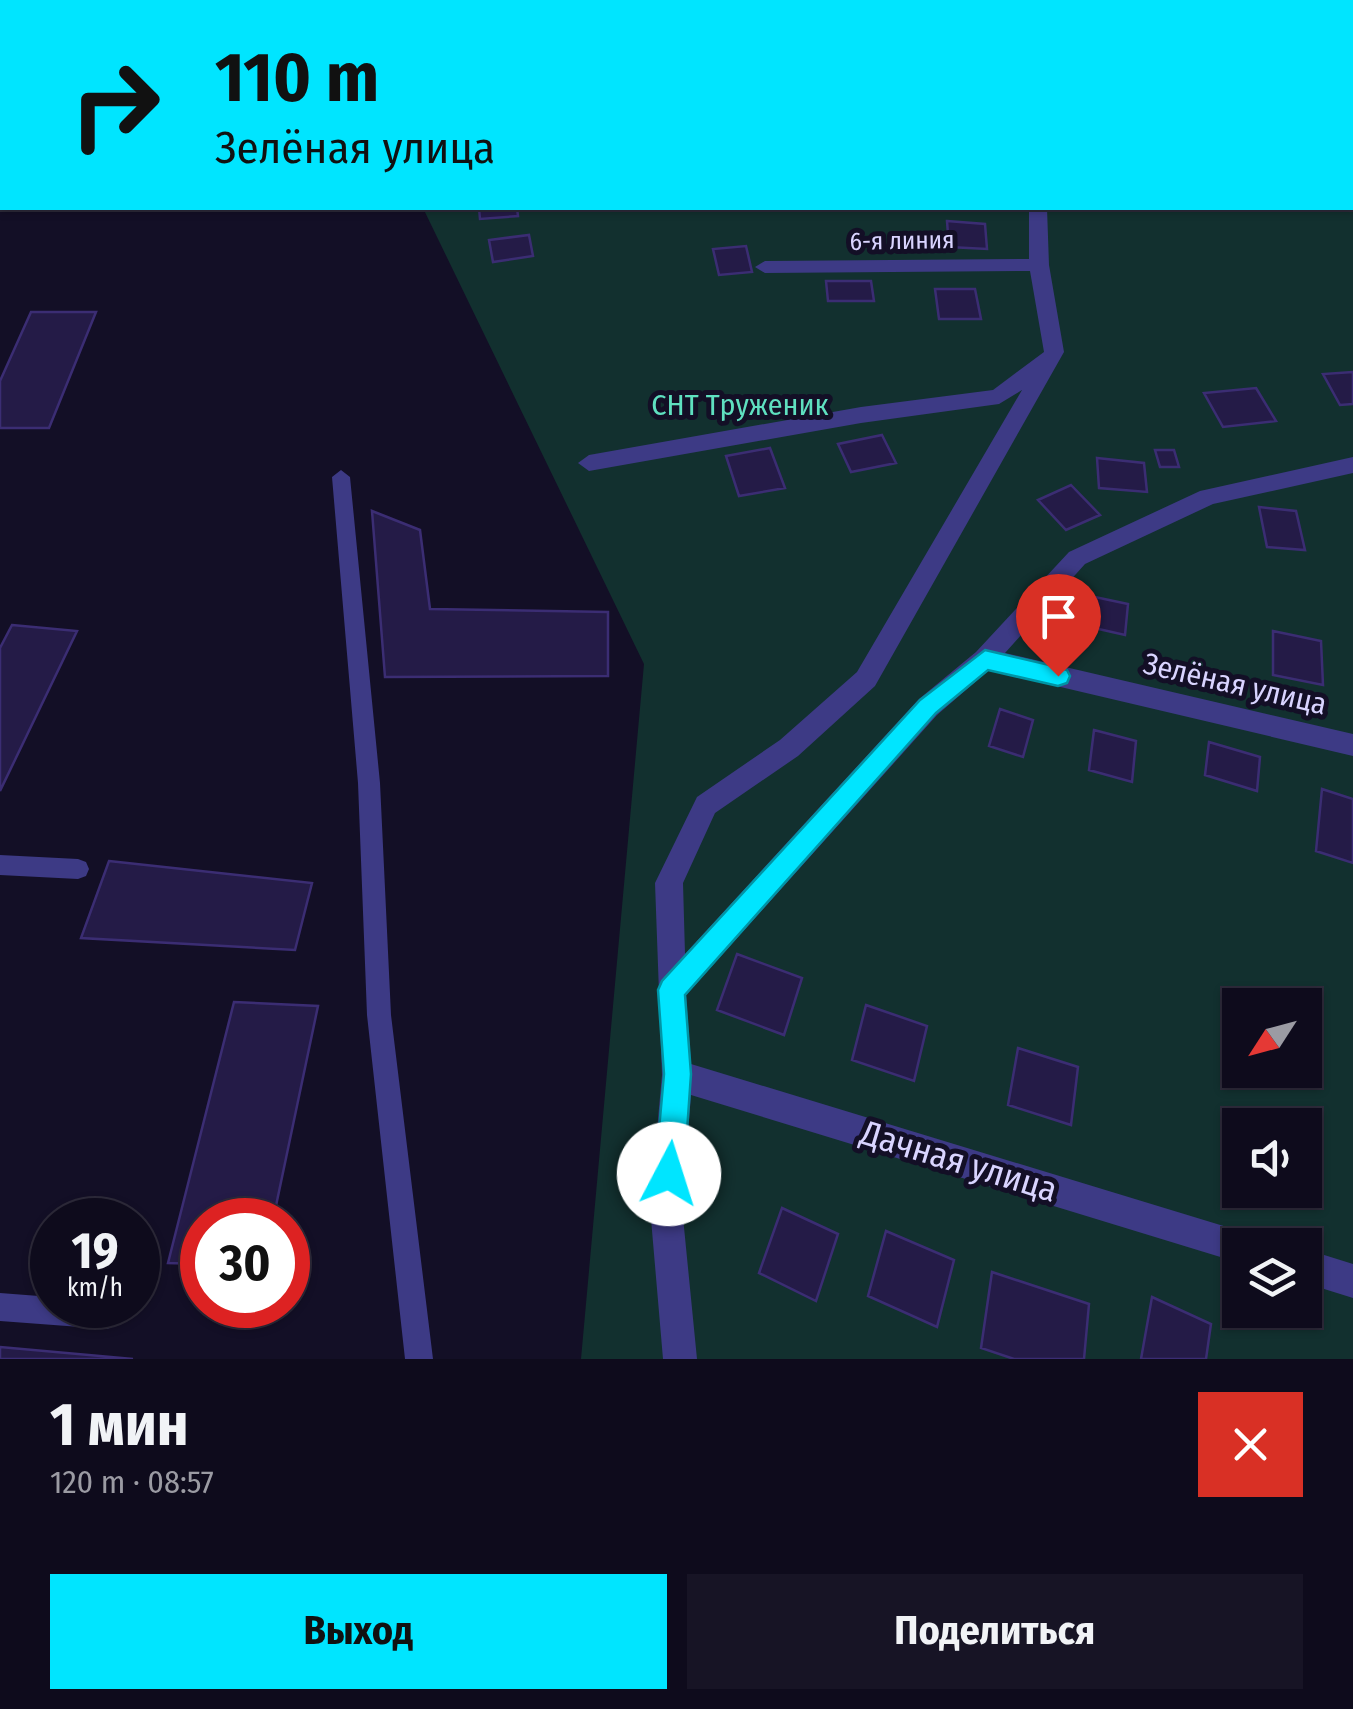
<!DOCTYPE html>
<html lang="ru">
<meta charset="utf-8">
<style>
body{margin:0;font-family:"Fira Sans Condensed",sans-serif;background:#171425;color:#f1f3f6;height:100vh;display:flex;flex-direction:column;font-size:38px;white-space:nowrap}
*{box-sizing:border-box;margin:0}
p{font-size:32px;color:#9b9ba3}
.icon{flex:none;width:55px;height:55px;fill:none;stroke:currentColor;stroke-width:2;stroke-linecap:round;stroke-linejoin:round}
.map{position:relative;height:1359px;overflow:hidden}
.panel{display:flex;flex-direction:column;background:#0e0b1c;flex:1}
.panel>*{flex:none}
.guide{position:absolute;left:0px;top:0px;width:1355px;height:210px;box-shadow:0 2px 8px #0004,0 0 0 2px #2e2b3b;background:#00e5ff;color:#111;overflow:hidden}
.needle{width:65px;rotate:234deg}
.buttons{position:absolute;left:1222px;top:988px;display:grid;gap:20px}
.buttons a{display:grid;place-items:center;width:100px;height:100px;border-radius:0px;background:#0e0b1c;box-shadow:0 2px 8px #0004,0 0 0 2px #2e2b3b;font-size:50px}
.speed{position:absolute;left:30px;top:1198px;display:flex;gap:20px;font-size:50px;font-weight:700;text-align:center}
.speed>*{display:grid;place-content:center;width:130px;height:130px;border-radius:50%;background:#0e0b1c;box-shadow:0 2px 8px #0004,0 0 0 2px #2e2b3b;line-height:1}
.speed small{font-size:25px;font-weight:400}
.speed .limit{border:15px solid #d22;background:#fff;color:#111}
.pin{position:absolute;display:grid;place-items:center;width:85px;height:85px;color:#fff;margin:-102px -42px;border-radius:50% 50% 50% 0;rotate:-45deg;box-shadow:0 0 10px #0007}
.pin .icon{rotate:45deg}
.me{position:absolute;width:110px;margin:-55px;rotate:5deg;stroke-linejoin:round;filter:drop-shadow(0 0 8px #0008)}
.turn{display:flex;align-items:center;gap:35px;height:210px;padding:0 50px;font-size:45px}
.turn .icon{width:130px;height:130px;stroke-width:2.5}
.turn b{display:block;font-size:70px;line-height:85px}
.round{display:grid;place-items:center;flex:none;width:105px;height:105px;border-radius:0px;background:#171425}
.overview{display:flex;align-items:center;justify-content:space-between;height:170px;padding:0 50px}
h1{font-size:60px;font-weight:700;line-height:75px}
.primary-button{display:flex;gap:20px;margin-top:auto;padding:20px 50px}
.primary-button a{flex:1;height:115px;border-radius:0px;background:#00e5ff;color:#111;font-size:40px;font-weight:700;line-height:115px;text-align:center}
.primary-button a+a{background:#171425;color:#f1f3f6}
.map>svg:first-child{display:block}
.green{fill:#12302f;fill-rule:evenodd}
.building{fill:#241b47;stroke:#3b2d73;stroke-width:2.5}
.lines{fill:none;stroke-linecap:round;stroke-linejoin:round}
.lane{fill:#3d3a85;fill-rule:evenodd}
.street{fill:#3d3a85;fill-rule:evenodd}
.route{fill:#00e5ff;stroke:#0095a6;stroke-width:2.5}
.labels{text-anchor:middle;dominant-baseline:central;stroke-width:10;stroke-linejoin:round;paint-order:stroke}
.far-street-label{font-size:25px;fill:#d9d4ff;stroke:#130f26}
.park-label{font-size:30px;fill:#5fe0c0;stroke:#130f26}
.street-label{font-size:30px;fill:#d9d4ff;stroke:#130f26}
.near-street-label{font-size:35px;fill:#d9d4ff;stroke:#130f26}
</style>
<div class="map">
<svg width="1353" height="1359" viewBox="0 0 1353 1359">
<rect width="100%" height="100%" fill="#130f26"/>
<path class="green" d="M 322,0 L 1353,0 L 1353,1359 L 581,1359 L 644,664 L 423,208 L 1352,208 L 1352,2 ZM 1240,1005 L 1305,1005 L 1305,1070 L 1240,1070 ZM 1240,1125 L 1305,1125 L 1305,1190 L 1240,1190 ZM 1240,1245 L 1305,1245 L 1305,1310 L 1240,1310 Z"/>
<path class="building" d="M 479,208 L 517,208 L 518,216 L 480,219 Z
M 947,221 L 985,224 L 987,249 L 949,247 Z
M 529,235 L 533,256 L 493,262 L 489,240 Z
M 746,246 L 752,272 L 719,275 L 713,249 Z
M 826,281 L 871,281 L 874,301 L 828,301 Z
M 935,289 L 975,289 L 981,319 L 939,319 Z
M 31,312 L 96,312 L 49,428 L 0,428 L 0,381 Z
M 1353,372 L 1353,404 L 1340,405 L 1323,374 Z
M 1256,388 L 1276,421 L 1223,427 L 1204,393 Z
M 882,435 L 896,463 L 851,472 L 838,444 Z
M 770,448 L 785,488 L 739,496 L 726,456 Z
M 1155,450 L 1174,450 L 1179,467 L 1160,467 Z
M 1097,458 L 1144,463 L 1147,492 L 1099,488 Z
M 1071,485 L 1100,515 L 1066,530 L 1038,500 Z
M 1259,507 L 1296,511 L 1305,550 L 1267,547 Z
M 372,511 L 420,530 L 430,609 L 608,612 L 608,676 L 385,677 Z
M 1076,593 L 1128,604 L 1125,635 L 1072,623 Z
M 12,625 L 77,631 L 0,791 L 0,648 Z
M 1273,631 L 1321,641 L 1323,685 L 1273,675 Z
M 1000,709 L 1033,720 L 1023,757 L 989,746 Z
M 1094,730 L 1136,741 L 1132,782 L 1089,770 Z
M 1209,742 L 1260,757 L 1257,791 L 1205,775 Z
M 1322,789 L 1353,799 L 1353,863 L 1316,851 Z
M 109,861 L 312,883 L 295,950 L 81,938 Z
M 737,954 L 802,978 L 784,1035 L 717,1010 Z
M 234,1002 L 318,1006 L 273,1220 L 202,1220 L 202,1264 L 168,1263 Z
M 866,1005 L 927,1026 L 914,1081 L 852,1060 Z
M 1018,1048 L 1078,1067 L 1071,1125 L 1008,1105 Z
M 782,1208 L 838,1234 L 816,1301 L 759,1273 Z
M 886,1231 L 954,1260 L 937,1327 L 868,1296 Z
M 992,1272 L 1089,1304 L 1084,1359 L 1014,1359 L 981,1348 Z
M 1152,1297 L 1211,1324 L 1206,1359 L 1141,1359 Z
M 0,1347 L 133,1359 L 0,1359 Z"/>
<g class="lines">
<path class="lane" d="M 341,470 L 350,477 L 380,783 L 391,1015 L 433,1359 L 405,1359 L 367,1015 L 358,783 L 332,477 Z
M 0,855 L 78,859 L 86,862 L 89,869 L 86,876 L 78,879 L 0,875 Z
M 0,1293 L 52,1297 L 52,1305 L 116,1305 L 121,1315 L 117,1325 L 107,1329 L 0,1321 Z"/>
<path class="street" d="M 1007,0 L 1023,0 L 1023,2 L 1008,2 Z
M 1352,132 L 1353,132 L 1353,142 L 1352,142 Z
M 1029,208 L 1047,208 L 1049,265 L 1064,352 L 875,686 L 798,756 L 715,813 L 683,883 L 685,954 L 919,699 L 976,652 L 1069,552 L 1200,491 L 1353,457 L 1353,473 L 1213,504 L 1085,564 L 1005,653 L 1353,734 L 1353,756 L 989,670 L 937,715 L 686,995 L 691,1064 L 1240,1231 L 1252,1235 L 1256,1245 L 1240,1245 L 1240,1263 L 691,1095 L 682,1207 L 697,1359 L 663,1359 L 650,1207 L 662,1075 L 655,883 L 697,797 L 780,740 L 857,672 L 1022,390 L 999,404 L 861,423 L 589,471 L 578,463 L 589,455 L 861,407 L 993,390 L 1044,352 L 1030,271 L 765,273 L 755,267 L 765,261 L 1029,259 Z
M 1305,1249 L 1353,1264 L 1353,1298 L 1305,1283 Z"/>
</g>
<path class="route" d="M 985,650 L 1058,667 L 1067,670 L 1070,676 L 1067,683 L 1058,686 L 988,670 L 936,713 L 685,995 L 691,1074 L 684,1174 L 680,1184 L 669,1188 L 659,1184 L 655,1174 L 664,1074 L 658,990 L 662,981 L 920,700 Z"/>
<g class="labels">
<g class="far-street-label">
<text transform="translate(902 241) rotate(-1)">6-я линия</text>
</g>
<g class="park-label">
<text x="740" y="405">СНТ Труженик</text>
</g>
<g class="street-label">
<text transform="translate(1235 684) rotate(13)">Зелёная улица</text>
</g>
<g class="near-street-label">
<text transform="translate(959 1161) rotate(17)">Дачная улица</text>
</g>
</g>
</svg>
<div class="buttons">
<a><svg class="needle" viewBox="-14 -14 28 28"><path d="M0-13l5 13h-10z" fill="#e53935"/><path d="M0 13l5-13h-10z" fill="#9b9ba3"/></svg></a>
<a><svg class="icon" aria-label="sound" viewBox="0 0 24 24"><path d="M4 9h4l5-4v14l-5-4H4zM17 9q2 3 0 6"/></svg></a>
<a><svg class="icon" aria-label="layers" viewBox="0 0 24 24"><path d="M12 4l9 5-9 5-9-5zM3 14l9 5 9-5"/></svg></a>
</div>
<div class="speed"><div>19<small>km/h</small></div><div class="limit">30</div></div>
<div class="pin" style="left:1058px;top:676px;background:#d93025"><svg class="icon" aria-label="arrive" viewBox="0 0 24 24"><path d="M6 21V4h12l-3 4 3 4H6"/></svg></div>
<svg class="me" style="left:669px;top:1174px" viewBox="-20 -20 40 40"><circle r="19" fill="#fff"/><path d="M0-13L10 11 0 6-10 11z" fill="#00e5ff"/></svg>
<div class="guide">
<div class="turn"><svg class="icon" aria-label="right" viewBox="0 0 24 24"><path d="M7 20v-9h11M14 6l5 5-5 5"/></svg><div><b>110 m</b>Зелёная улица</div></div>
</div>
</div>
<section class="panel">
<div class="overview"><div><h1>1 мин</h1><p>120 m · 08:57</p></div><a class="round" style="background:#d93025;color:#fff"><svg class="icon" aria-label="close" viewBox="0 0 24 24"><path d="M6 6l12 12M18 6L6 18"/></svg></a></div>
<div class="primary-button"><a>Выход</a><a>Поделиться</a></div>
</section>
